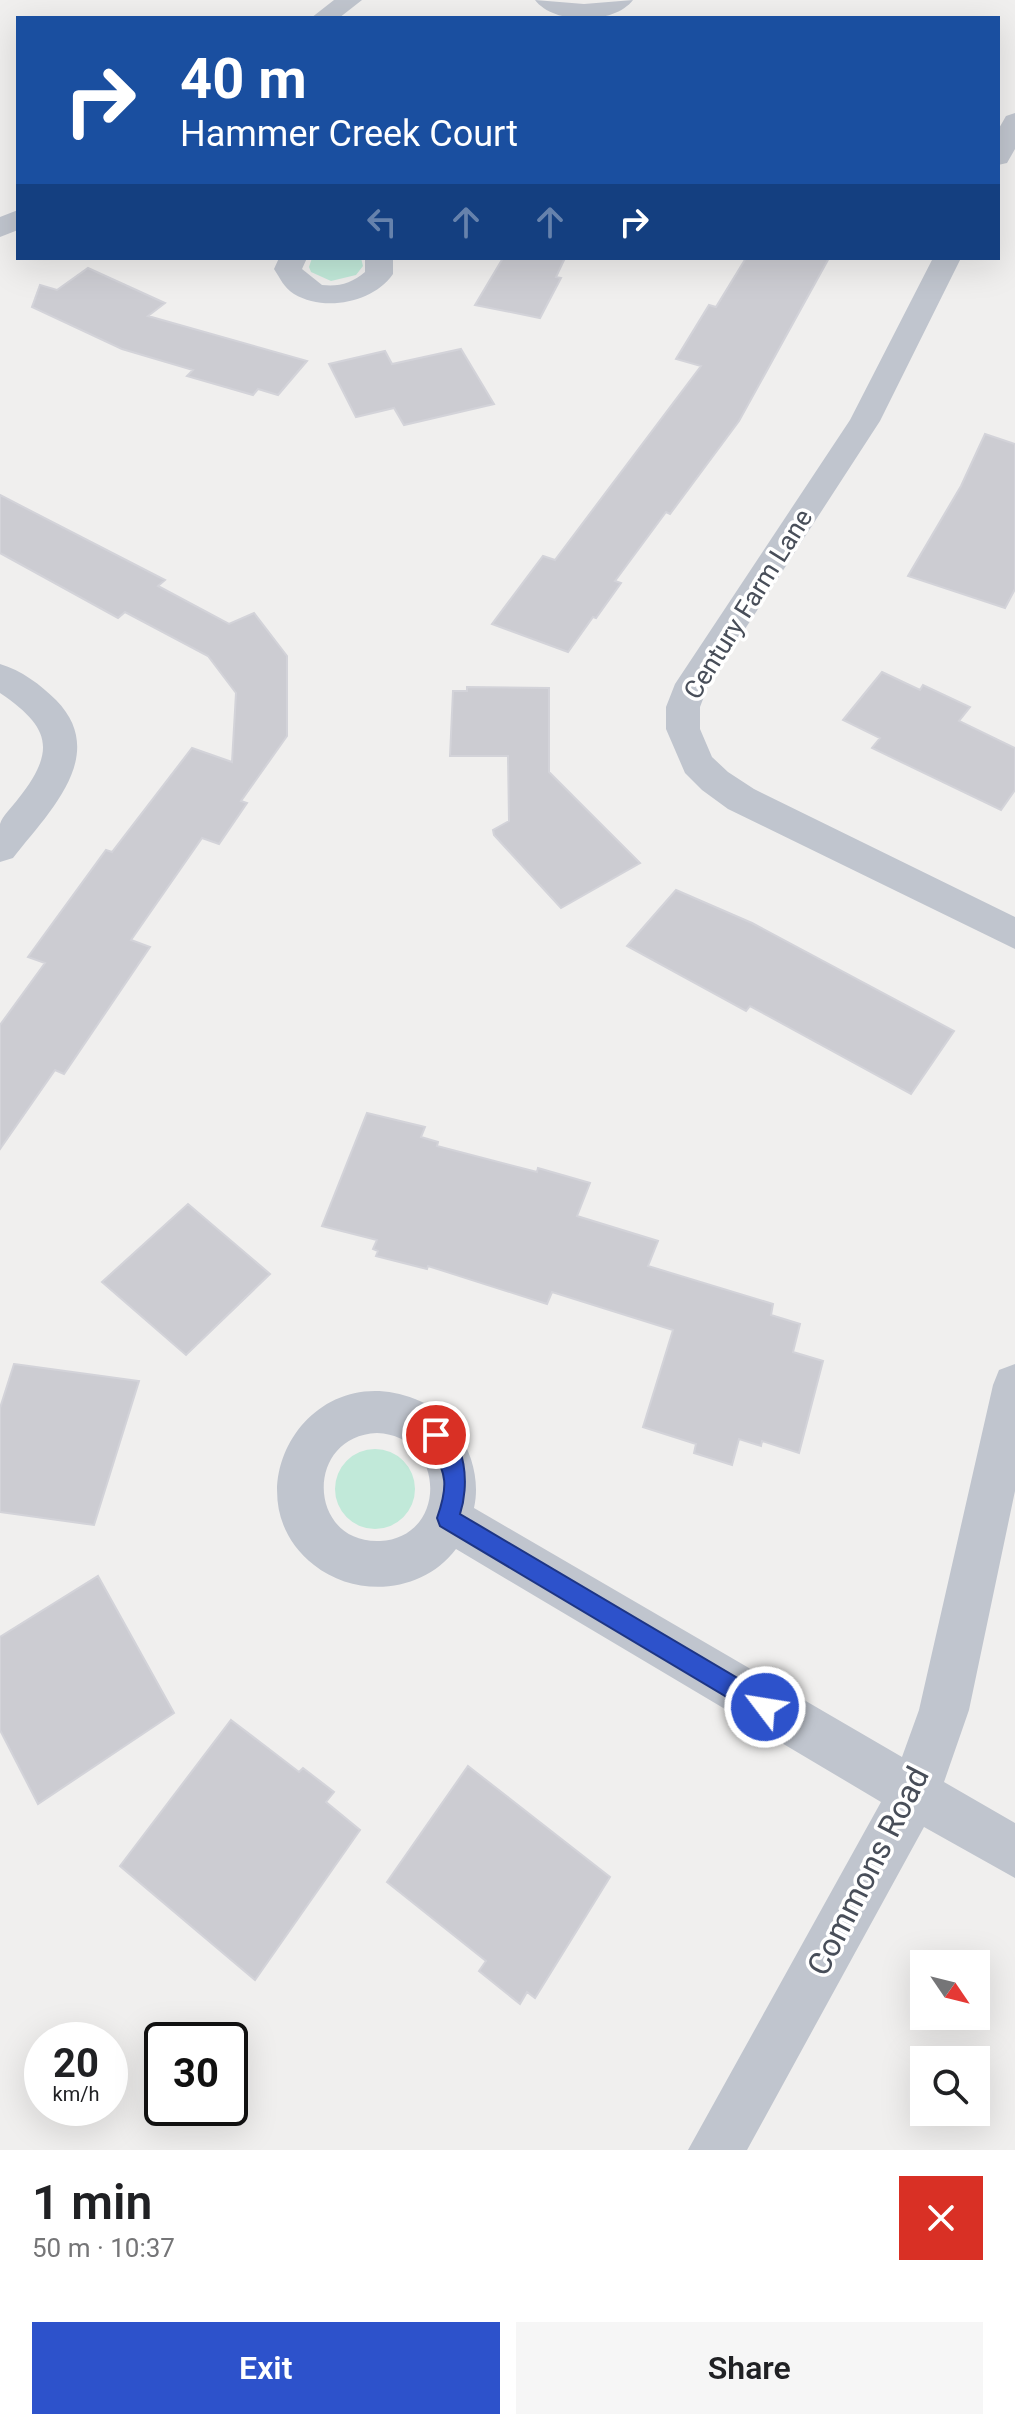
<!DOCTYPE html>
<meta charset="utf-8">
<style>
body{margin:0;font-family:Roboto,sans-serif;background:#f6f6f6;color:#202124;height:100vh;display:flex;flex-direction:column;font-size:30px;white-space:nowrap}
*{box-sizing:border-box;margin:0}
p{font-size:26px;color:#757577}
.icon{flex:none;width:44px;height:44px;fill:none;stroke:currentColor;stroke-width:2;stroke-linecap:round;stroke-linejoin:round}
.map{position:relative;height:2150px;overflow:hidden}
.side{display:flex;flex-direction:column;background:#fff;flex:1}
.side>*{flex:none}
.guide{position:absolute;left:16px;top:16px;width:984px;height:244px;border-radius:0px;box-shadow:0 8px 32px #0002;background:#1a4fa0;color:#fff;overflow:hidden}
.needle{width:52px;rotate:125deg}
.controls{position:absolute;left:910px;top:1950px;display:grid;gap:16px}
.controls a{display:grid;place-items:center;width:80px;height:80px;border-radius:0px;background:#fff;box-shadow:0 8px 32px #0002;font-size:40px}
.speed{position:absolute;left:24px;top:2022px;display:flex;gap:16px;font-size:40px;font-weight:700;text-align:center}
.speed>*{display:grid;place-content:center;width:104px;height:104px;border-radius:50%;background:#fff;box-shadow:0 8px 32px #0002;line-height:1}
.speed small{font-size:20px;font-weight:400}
.speed .limit{border:4px solid #111;border-radius:12px;background:#fff;color:#111}
.pin{position:absolute;display:grid;place-items:center;width:68px;height:68px;color:#fff;margin:-34px;border:4px solid #fff;border-radius:50%;box-shadow:0 2px 8px #0007}
.me{position:absolute;width:88px;margin:-44px;rotate:301deg;stroke-linejoin:round;filter:drop-shadow(0 0 6px #0008)}
.turn{display:flex;align-items:center;gap:28px;height:168px;padding:0 32px;font-size:36px}
.turn .icon{width:104px;height:104px;stroke-width:2.5}
.turn b{display:block;font-size:56px;line-height:68px}
.lanes{display:flex;align-items:center;height:76px;padding:0 32px;background:#0003;justify-content:center;gap:40px;direction:ltr}
.lanes .off{opacity:.35}
.round{display:grid;place-items:center;flex:none;width:84px;height:84px;border-radius:0px;background:#f6f6f6}
.headline{display:flex;align-items:center;justify-content:space-between;height:136px;padding:0 32px}
h1{font-size:48px;font-weight:600;line-height:60px}
.button{display:flex;gap:16px;margin-top:auto;padding:16px 32px}
.button a{flex:1;height:92px;border-radius:0px;background:#2d52cb;color:#fff;font-size:32px;font-weight:600;line-height:92px;text-align:center}
.button a+a{background:#f6f6f6;color:#202124}
.map>svg:first-child{display:block}
.green{fill:#c1e9d9}
.building{fill:#ccccd2;stroke:#d3d3d9;stroke-width:2}
.lines{fill:none;stroke-linecap:round;stroke-linejoin:round}
.minor{fill:#c0c5ce;fill-rule:evenodd}
.route{fill:#2d52cb;stroke:#1d3584;stroke-width:2}
.labels{text-anchor:middle;dominant-baseline:central;stroke-width:7;stroke-linejoin:round;paint-order:stroke}
.street-label{font-size:26px;fill:#484e59;stroke:#fff}
.near-street-label{font-size:32px;fill:#484e59;stroke:#fff}
</style>
<div class="map">
<svg width="1015" height="2150" viewBox="0 0 1015 2150">
<rect width="100%" height="100%" fill="#f0efee"/>
<path class="green" d="M 312,258 L 361,258 L 363,266 L 356,275 L 331,281 L 311,272 L 309,267 Z
M335 1489a40 40 0 1 1 80 0a40 40 0 1 1-80 0Z"/>
<path class="building" d="M 503,258 L 565,258 L 556,277 L 561,278 L 540,318 L 475,305 Z
M 746,258 L 829,258 L 739,421 L 670,514 L 666,512 L 615,581 L 621,583 L 596,618 L 593,617 L 568,652 L 492,624 L 543,556 L 555,560 L 701,366 L 676,359 L 709,305 L 716,307 Z
M 88,268 L 165,303 L 148,316 L 307,361 L 278,395 L 258,389 L 253,395 L 187,376 L 193,370 L 122,349 L 32,307 L 40,285 L 57,290 Z
M 461,349 L 494,404 L 404,425 L 394,408 L 356,417 L 329,364 L 385,351 L 392,364 Z
M 985,434 L 1015,444 L 1015,589 L 1005,608 L 908,576 L 961,486 Z
M 0,495 L 165,580 L 158,586 L 229,624 L 254,613 L 287,656 L 287,736 L 241,801 L 247,803 L 219,844 L 202,838 L 131,940 L 150,947 L 64,1074 L 55,1070 L 0,1149 L 0,1025 L 45,963 L 28,957 L 106,850 L 112,852 L 192,748 L 232,762 L 236,693 L 208,656 L 125,612 L 118,618 L 0,553 Z
M 882,672 L 920,690 L 923,685 L 970,707 L 959,721 L 1015,748 L 1015,790 L 1001,810 L 872,748 L 880,738 L 843,720 Z
M 467,687 L 549,688 L 549,772 L 640,863 L 561,908 L 494,835 L 493,830 L 509,821 L 508,756 L 450,756 L 453,691 L 467,691 Z
M 676,890 L 752,923 L 954,1031 L 911,1094 L 750,1006 L 746,1011 L 627,946 Z
M 367,1113 L 425,1127 L 421,1137 L 438,1142 L 437,1146 L 537,1172 L 538,1168 L 590,1183 L 577,1216 L 658,1241 L 648,1266 L 773,1304 L 771,1315 L 800,1324 L 793,1352 L 823,1361 L 799,1453 L 762,1441 L 761,1446 L 739,1439 L 732,1465 L 694,1453 L 696,1444 L 643,1427 L 673,1330 L 552,1292 L 547,1304 L 428,1266 L 427,1269 L 376,1256 L 378,1251 L 373,1249 L 377,1240 L 322,1226 Z
M 188,1204 L 270,1274 L 186,1355 L 102,1282 Z
M 14,1364 L 139,1381 L 94,1525 L 0,1512 L 0,1408 Z
M 98,1576 L 174,1713 L 38,1804 L 0,1730 L 0,1637 Z
M 231,1720 L 299,1772 L 303,1768 L 334,1792 L 326,1802 L 360,1830 L 255,1980 L 120,1866 Z
M 468,1766 L 610,1877 L 535,1998 L 527,1992 L 520,2004 L 479,1971 L 486,1961 L 387,1882 Z"/>
<g class="lines">
<path class="minor" d="M 334,0 L 362,0 L 339,18 L 311,18 Z
M 535,0 L 584,4 L 633,0 C 614,25 554,25 535,0 Z
M 1015,113 L 1015,149 L 1007,163 L 998,165 L 998,130 L 1006,116 Z
M 18,210 L 18,230 L 0,237 L 0,217 Z
M 279,258 L 307,258 L 302,269 L 322,285 C 339,287 352,283 365,272 L 365,258 L 393,258 L 393,274 C 373,303 324,312 294,294 C 284,288 280,278 274,269 Z
M 933,258 L 961,258 L 880,421 L 708,686 L 700,707 L 700,729 L 712,757 L 728,772 L 754,789 L 1015,917 L 1015,949 L 728,809 L 702,790 L 685,773 L 666,729 L 666,707 L 675,684 L 850,420 Z
M 0,664 C 21,670 41,685 56,700 C 110,755 48,813 13,858 L 0,862 C 0,850 0,836 0,824 C 2,816 13,806 18,799 C 57,750 50,727 0,693 Z
M 1015,1364 L 1015,1491 L 969,1710 L 944,1782 L 1015,1823 L 1015,1878 L 924,1827 L 747,2150 L 688,2150 L 881,1802 L 456,1549 C 423,1593 357,1599 314,1565 C 228,1498 305,1356 415,1399 C 433,1406 447,1416 458,1432 C 472,1454 480,1481 474,1508 L 902,1757 L 919,1710 L 993,1385 L 999,1370 ZM 377,1433 C 447,1436 448,1538 380,1541 C 307,1544 304,1436 377,1433 Z"/>
</g>
<path class="route" d="M 436,1425 C 468,1437 469,1487 460,1514 L 773,1699 L 776,1707 L 773,1715 L 765,1718 L 757,1715 L 440,1526 L 437,1518 C 452,1475 442,1472 426,1435 L 429,1428 Z"/>
<g class="labels">
<g class="street-label">
<text transform="translate(748 604) rotate(-58)">Century Farm Lane</text>
</g>
<g class="near-street-label">
<text transform="translate(868 1871) rotate(-63)">Commons Road</text>
</g>
</g>
</svg>
<div class="controls">
<a><svg class="needle" viewBox="-14 -14 28 28"><path d="M0-13l5 13h-10z" fill="#e53935"/><path d="M0 13l5-13h-10z" fill="#757577"/></svg></a>
<a><svg class="icon" aria-label="search" viewBox="0 0 24 24"><circle cx="10" cy="10" r="6"/><path d="M15 15l6 6"/></svg></a>
</div>
<div class="speed"><div>20<small>km/h</small></div><div class="limit">30</div></div>
<div class="pin" style="left:436px;top:1435px;background:#d93025"><svg class="icon" aria-label="arrive" viewBox="0 0 24 24"><path d="M6 21V4h12l-3 4 3 4H6"/></svg></div>
<svg class="me" style="left:765px;top:1707px" viewBox="-20 -20 40 40"><circle r="17" fill="#2d52cb" stroke="#fff" stroke-width="3"/><path d="M0-11L8 9 0 5-8 9z" fill="#fff"/></svg>
<div class="guide">
<div class="turn"><svg class="icon" aria-label="right" viewBox="0 0 24 24"><path d="M7 20v-9h11M14 6l5 5-5 5"/></svg><div><b>40 m</b>Hammer Creek Court</div></div>
<div class="lanes"><svg class="icon off" aria-label="left" viewBox="0 0 24 24"><path d="M17 20v-9H6M10 6l-5 5 5 5"/></svg><svg class="icon off" aria-label="ahead" viewBox="0 0 24 24"><path d="M12 20V5M6 11l6-6 6 6"/></svg><svg class="icon off" aria-label="ahead" viewBox="0 0 24 24"><path d="M12 20V5M6 11l6-6 6 6"/></svg><svg class="icon" aria-label="right" viewBox="0 0 24 24"><path d="M7 20v-9h11M14 6l5 5-5 5"/></svg></div>
</div>
</div>
<section class="side">
<div class="headline"><div><h1>1 min</h1><p>50 m · 10:37</p></div><a class="round" style="background:#d93025;color:#fff"><svg class="icon" aria-label="close" viewBox="0 0 24 24"><path d="M6 6l12 12M18 6L6 18"/></svg></a></div>
<div class="button"><a>Exit</a><a>Share</a></div>
</section>
